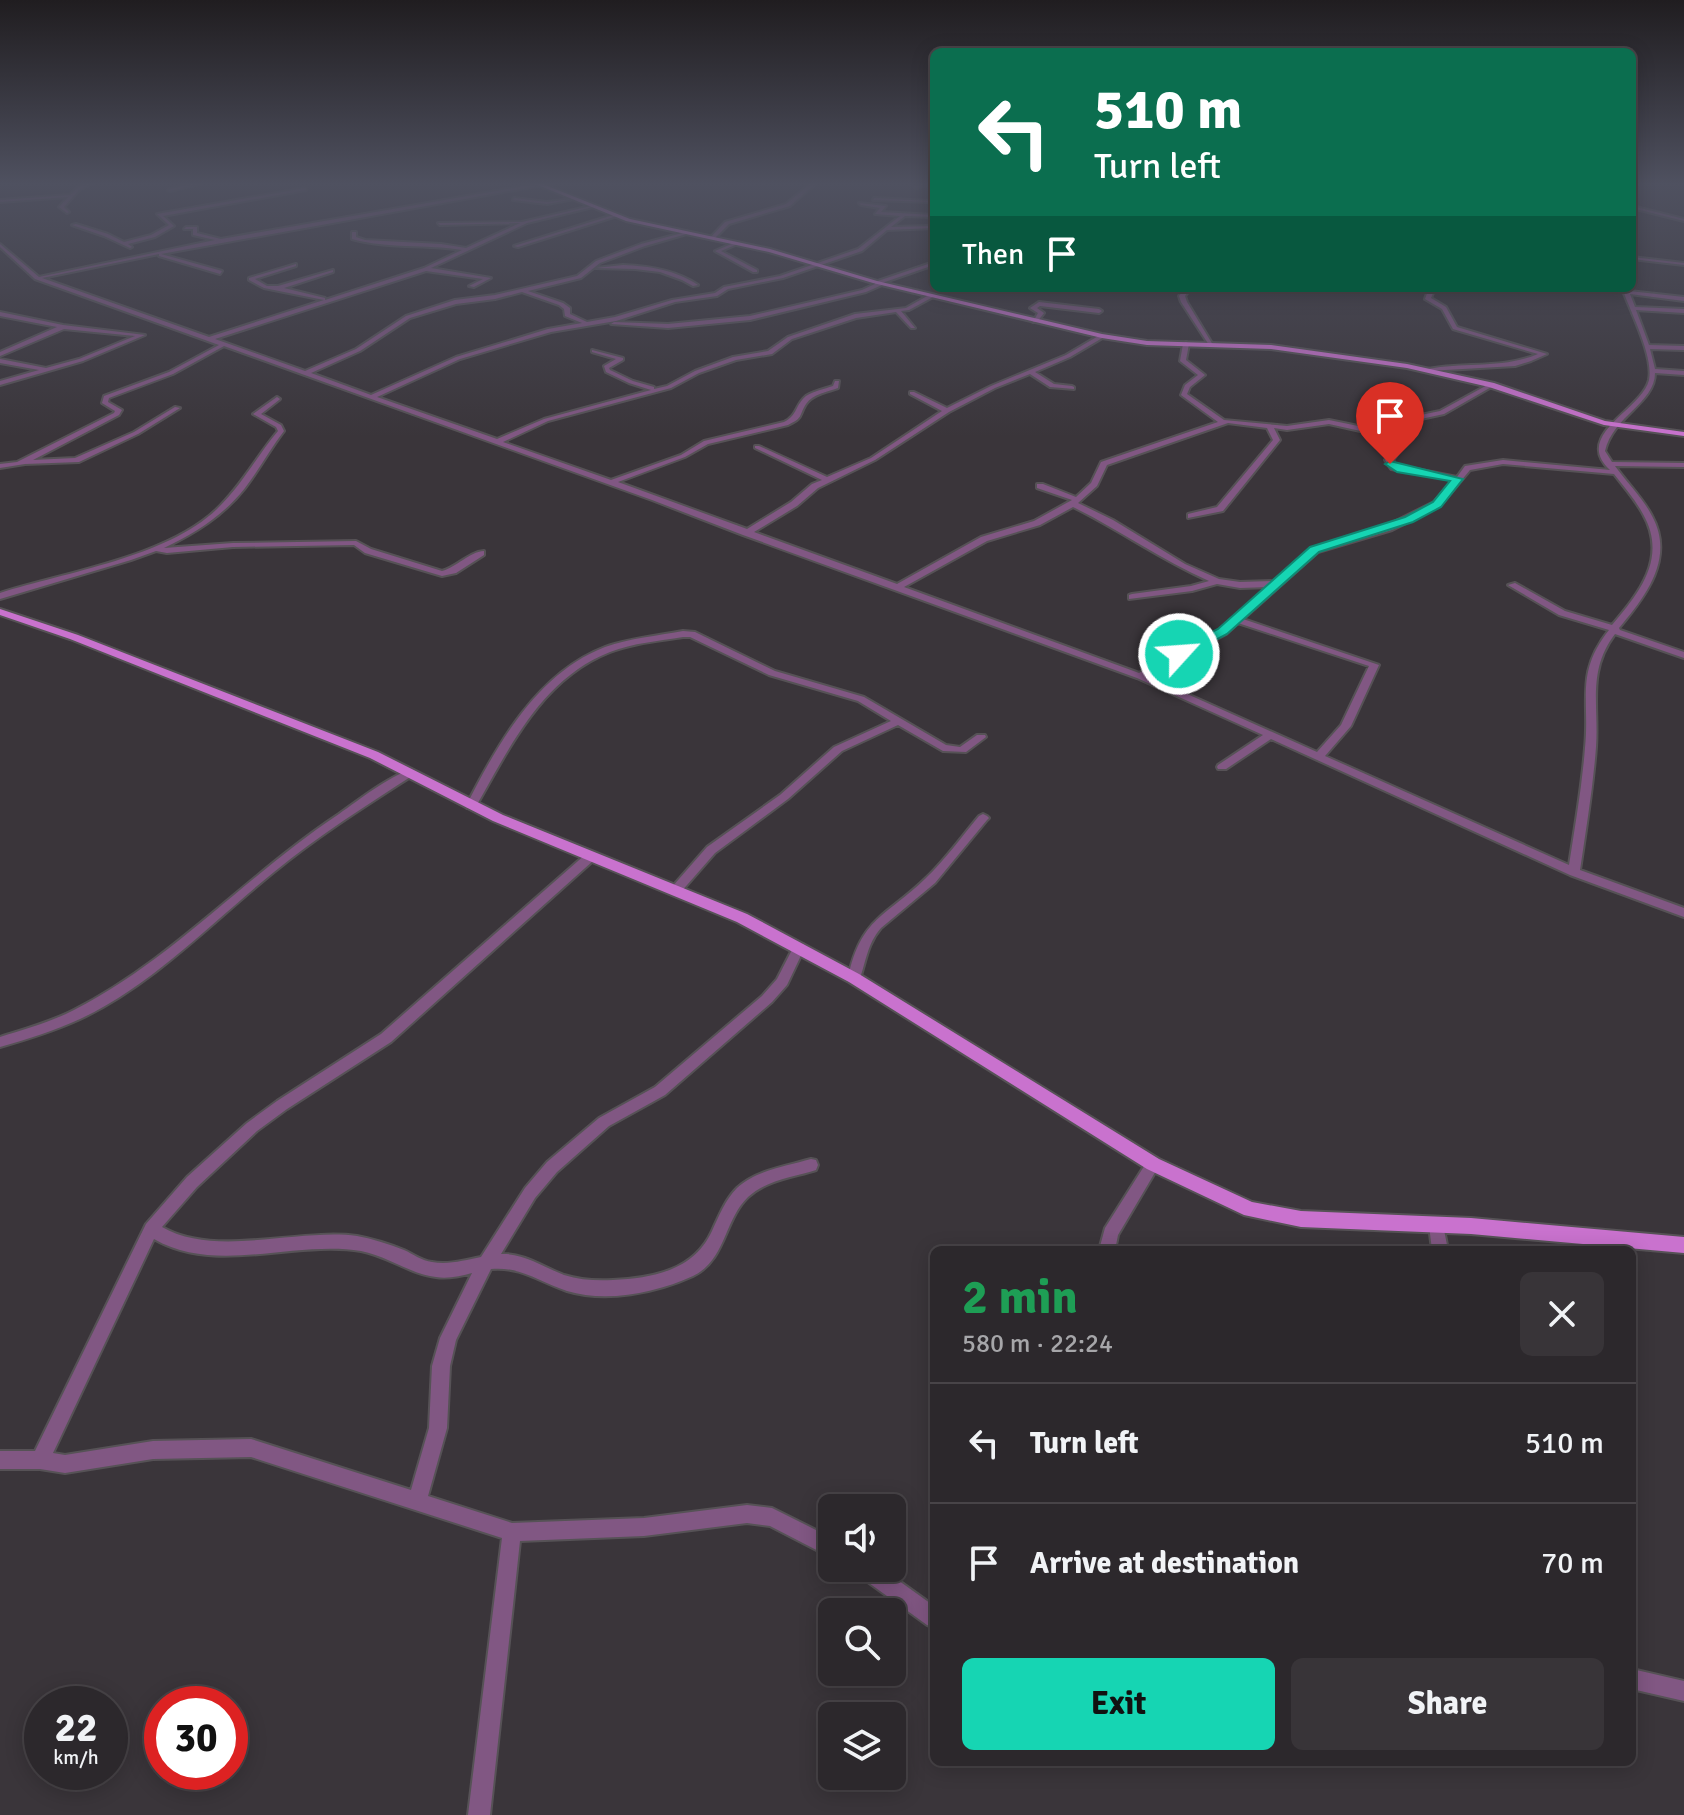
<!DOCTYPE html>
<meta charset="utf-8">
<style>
body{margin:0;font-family:Signika,sans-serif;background:#383438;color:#f1f3f6;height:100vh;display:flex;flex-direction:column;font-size:30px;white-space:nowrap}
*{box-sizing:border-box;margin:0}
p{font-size:26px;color:#a6a6a9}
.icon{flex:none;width:44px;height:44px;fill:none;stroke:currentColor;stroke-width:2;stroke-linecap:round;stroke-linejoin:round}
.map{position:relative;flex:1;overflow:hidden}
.panel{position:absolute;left:930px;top:1246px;width:706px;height:520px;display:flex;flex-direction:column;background:#2c282c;border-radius:12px;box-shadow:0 4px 20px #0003,0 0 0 2px #484448}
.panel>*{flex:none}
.banner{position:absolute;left:930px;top:48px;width:706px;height:244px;border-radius:12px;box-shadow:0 4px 20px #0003,0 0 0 2px #484448;background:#0b6e4f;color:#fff;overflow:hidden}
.fabs{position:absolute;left:818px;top:1494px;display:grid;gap:16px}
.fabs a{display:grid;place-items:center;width:88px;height:88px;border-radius:12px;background:#2c282c;box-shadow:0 4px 20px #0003,0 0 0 2px #484448;font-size:40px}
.speed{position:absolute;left:24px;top:1686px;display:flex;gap:16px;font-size:40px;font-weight:700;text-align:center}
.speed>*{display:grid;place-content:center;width:104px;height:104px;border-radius:50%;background:#2c282c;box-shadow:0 4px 20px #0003,0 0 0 2px #484448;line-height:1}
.speed small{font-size:20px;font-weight:400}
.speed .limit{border:12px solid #d22;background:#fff;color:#111}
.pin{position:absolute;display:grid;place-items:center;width:68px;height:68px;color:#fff;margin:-82px -34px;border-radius:50% 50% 50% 0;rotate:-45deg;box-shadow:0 0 8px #0007}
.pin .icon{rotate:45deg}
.me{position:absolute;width:88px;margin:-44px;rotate:64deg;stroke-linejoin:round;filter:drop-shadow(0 0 6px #0008)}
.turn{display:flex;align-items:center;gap:28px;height:168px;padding:0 32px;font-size:36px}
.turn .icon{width:104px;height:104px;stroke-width:2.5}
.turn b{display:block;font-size:56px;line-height:68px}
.then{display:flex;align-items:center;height:76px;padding:0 32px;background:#0003;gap:16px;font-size:30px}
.round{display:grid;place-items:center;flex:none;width:84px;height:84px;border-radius:12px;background:#383438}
.summary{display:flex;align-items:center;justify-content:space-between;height:136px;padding:0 32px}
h1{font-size:48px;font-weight:700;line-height:60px;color:#1e9e55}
.action{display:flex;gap:16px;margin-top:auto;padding:16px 32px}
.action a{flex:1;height:92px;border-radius:12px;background:#16d5b3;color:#111;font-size:32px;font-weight:700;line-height:92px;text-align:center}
.action a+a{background:#383438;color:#f1f3f6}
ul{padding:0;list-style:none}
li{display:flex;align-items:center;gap:24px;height:120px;padding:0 32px;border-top:2px solid #484448}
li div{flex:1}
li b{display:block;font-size:30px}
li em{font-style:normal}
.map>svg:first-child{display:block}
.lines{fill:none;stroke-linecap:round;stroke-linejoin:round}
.minor-casing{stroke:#565256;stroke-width:4}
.major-casing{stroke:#565256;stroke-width:4}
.minor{fill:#815783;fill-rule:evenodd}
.major{fill:#c972ce;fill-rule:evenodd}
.route{fill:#16d5b3;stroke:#0e8a74;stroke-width:2}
</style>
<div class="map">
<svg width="1684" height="1815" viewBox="0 0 1684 1815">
<rect width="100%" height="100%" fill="#3a353a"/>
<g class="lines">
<defs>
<path id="minor" d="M 86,183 L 92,183 L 79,190 L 64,207 L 69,212 L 67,213 L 59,207 L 68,197 L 0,202 L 0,200 L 70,195 L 77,188 Z
M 193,183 L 202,183 L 170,191 L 168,190 Z
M 542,183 L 553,183 L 161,254 L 222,271 L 220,274 L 159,256 L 159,254 L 42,278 L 209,337 L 324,300 L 264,288 L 249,280 L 249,278 L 296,264 L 296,266 L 255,279 L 267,286 L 278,286 L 333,270 L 333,272 L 284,288 L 325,298 L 325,300 L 424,268 L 462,250 C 426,244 387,249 352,239 L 352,232 L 356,232 L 356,237 L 365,240 L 441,244 L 466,248 L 520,223 L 440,225 L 438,223 L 522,222 L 591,206 L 593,207 L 527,223 L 431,268 L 491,278 L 474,287 L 469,286 L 483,279 L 426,271 L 215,339 L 305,371 L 356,349 L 406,316 L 455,300 L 495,295 L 577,276 L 596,261 L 641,244 L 686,232 L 690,233 L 645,246 L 600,263 L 581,278 L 528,291 L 563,303 L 570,308 L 570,314 L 587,322 L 615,317 L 672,300 L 715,293 L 724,287 L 780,276 L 858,249 L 900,216 L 875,214 L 880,208 L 861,205 L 859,203 L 886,206 L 881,212 L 934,215 L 934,217 L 905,216 L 891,227 L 934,226 L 934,228 L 887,230 L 862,251 L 783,278 L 728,289 L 717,296 L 675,302 L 616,321 L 551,332 L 460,359 L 377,397 L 497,439 L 544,419 L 651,390 L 629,383 L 606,372 L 604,366 L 616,359 L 592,352 L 592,350 L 623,358 L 623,360 L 609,368 L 610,370 L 633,381 L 654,387 L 654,389 L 667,386 L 695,371 L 733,357 L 768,351 L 788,337 L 855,314 L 906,308 L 929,295 L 933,295 L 933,297 L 909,310 L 901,311 L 915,328 L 911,328 L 896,312 L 856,318 L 792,339 L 772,354 L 736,360 L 699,373 L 671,388 L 548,421 L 503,442 L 611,480 L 681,455 L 704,441 L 784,422 C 798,415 795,405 806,396 C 814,391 824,389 833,386 L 835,381 L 839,381 L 838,388 C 827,392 813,394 806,404 C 798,417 804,417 788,425 L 708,444 L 685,457 L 618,482 L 747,529 L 791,502 L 812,484 L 822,480 L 755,448 L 755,446 L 759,446 L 827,477 L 871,458 L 942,411 L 910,394 L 910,392 L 914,392 L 947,408 L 991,386 L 1066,355 L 1100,335 L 1104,335 L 1104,337 L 1070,357 L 1035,372 L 1054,384 L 1072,386 L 1074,387 L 1074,389 L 1050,387 L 1030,374 L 995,388 L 949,412 L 875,460 L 818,488 L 797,506 L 754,532 L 897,584 L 981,537 L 1034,521 L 1072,500 L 1037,488 L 1037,484 L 1043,484 L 1076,497 L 1091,483 L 1101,462 L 1218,422 L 1181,395 L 1185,385 L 1198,375 L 1180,361 L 1183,344 L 1186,342 L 1189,344 L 1186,360 L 1205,375 L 1190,387 L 1187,394 L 1224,420 L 1287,426 L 1329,420 L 1363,427 L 1440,411 L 1491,383 L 1494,385 L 1493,386 L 1444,414 L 1370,430 L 1407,438 L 1408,439 L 1393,460 L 1396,465 L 1457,477 L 1465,466 L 1503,460 L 1610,470 C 1572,435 1642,410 1649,380 C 1654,356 1630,311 1622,288 L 1628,288 L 1629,291 L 1684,297 L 1684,301 L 1630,294 L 1635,307 L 1684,309 L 1684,313 L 1636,310 L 1649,345 L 1684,346 L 1684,350 L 1650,349 L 1655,369 L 1684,371 L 1684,375 L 1655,373 C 1655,403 1613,416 1605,451 L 1612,462 L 1684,463 L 1684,467 L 1615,466 C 1627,483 1643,498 1652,516 C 1675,558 1646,596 1619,628 L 1620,630 L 1684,652 L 1684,658 L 1615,634 C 1587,671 1599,705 1596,747 C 1593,788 1586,829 1580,870 L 1684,908 L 1684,917 L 1570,875 L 1271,739 L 1226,769 L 1218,769 L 1217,767 L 1218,765 L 1263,735 L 1137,678 L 743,535 L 652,500 L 224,346 L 173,374 L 109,398 L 108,402 L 122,410 L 119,415 L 33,460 L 75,458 L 134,432 L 175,407 L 180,408 L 138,434 L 79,462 L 25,464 L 0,468 L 0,464 L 17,462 L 114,413 L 115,411 L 102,403 L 104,396 L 169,372 L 219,345 L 35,279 L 0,247 L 0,244 L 39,277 L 215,240 L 193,235 L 193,229 L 184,229 L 186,227 L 197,227 L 197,233 L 221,239 ZM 522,292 L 559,305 L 564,309 L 565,316 L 582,323 L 548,329 L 456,357 L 371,395 L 311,373 L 360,351 L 410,318 L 456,304 L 495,299 ZM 1228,423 L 1267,428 L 1273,440 L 1217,507 L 1188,514 L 1188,518 L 1223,511 L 1280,440 L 1274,428 L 1287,430 L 1329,424 L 1401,440 L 1385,460 L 1391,469 L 1453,480 L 1434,502 L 1386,526 L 1312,548 L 1275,581 L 1240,582 L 1219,579 L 1185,564 L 1113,520 L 1078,503 L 1097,486 L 1107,465 ZM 1503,464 L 1614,474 C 1624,487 1635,499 1643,514 C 1668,558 1639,593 1612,625 L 1565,611 L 1515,583 L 1508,585 L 1559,615 L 1609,630 C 1575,673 1590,699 1585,748 C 1582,787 1575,826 1569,865 L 1325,756 L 1351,726 L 1379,665 L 1243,619 L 1318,552 L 1392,530 L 1440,506 L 1470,470 ZM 1073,507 C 1120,530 1161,560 1209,581 L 1191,586 L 1132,594 L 1129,595 L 1129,599 L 1192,591 L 1217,584 L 1240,588 L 1269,587 L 1220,630 L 1139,673 L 904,587 L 987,541 L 1040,525 ZM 1238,623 L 1369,666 L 1341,725 L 1317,752 L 1147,676 L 1226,634 Z
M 811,183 L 816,183 L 790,206 L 729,224 L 714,239 L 710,238 L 725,222 L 786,204 Z
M 924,183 L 932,183 L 916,188 L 914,187 Z
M 305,188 L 306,190 L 163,216 L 174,226 L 155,237 L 128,244 L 132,247 L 130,248 L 104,236 L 72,225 L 76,224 L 108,234 L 124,242 L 151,235 L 169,225 L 157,214 Z
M 514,198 L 547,202 L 574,199 L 547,204 L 513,200 Z
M 874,198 L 929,201 L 931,202 L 873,200 Z
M 1632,206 L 1684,219 L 1684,221 L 1632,208 Z
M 613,215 L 617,216 L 518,247 L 514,246 Z
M 736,242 L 740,243 L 721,251 L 757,270 L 757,272 L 753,272 L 715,251 Z
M 1632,257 L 1684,263 L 1684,265 L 1632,259 Z
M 934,262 L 934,265 L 882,283 L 882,285 L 866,292 L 750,320 L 668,328 L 611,324 L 614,322 L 668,324 L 750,316 L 862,290 L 875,284 L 875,282 Z
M 623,265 C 649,266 676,270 698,285 L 693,286 L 682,280 L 660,272 L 635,269 L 596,268 Z
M 1185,288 L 1191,288 L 1185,296 L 1187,302 L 1213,345 L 1209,345 L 1181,302 L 1179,296 Z
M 1429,288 L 1435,288 L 1431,298 L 1446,307 L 1457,327 L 1547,354 L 1531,361 L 1515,366 L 1428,371 L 1428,369 C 1465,362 1503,369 1538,354 L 1453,329 L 1442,309 L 1425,299 Z
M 1039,302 L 1099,309 L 1102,311 L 1099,313 L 1040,306 L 1037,308 L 1044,313 L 1037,322 L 1033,322 L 1038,313 L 1030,308 Z
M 0,312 L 63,325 L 145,335 L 83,361 L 0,385 L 0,381 L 39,370 L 0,363 L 0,359 L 46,368 L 79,359 L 135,336 L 64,329 L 0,356 L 0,352 L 57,327 L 0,316 Z
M 277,397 L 280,399 L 279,400 L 261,414 L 281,425 L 284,431 C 270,449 259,470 245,488 C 223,516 195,533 164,548 L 233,543 L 356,541 L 371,549 L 442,571 C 457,567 469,552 484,551 L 484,555 L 456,573 L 442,576 L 365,553 L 354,545 L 233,547 L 167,553 L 156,551 L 131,560 L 0,599 L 0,593 C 66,572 167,557 217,509 C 243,484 256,457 278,431 L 276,427 L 253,414 Z
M 683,631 L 695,632 L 775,671 L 864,697 L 946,745 L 960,747 L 977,735 L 985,735 L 986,737 L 966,752 L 943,751 L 898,725 L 842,751 L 788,799 L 715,853 L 680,893 L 672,893 L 670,890 L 672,887 L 707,847 L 780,795 L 834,747 L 891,721 L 858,701 L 769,675 L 690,637 L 683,637 C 659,641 633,643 610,652 C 541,679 509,749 475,808 L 467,808 L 466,806 C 497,745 537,673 605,647 C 630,638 657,636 683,631 Z
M 411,769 L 416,772 L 415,774 C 367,805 319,835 274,872 C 212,922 154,984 80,1019 C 54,1031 28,1039 0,1047 L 0,1037 C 25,1029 51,1022 74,1010 C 171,961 248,874 339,814 C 360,799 387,778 411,769 Z
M 983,814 L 987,816 L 989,818 L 987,820 L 935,883 L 881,928 C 867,944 866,962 859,981 L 849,981 L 848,978 C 861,917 886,917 926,878 C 946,859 962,836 979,816 Z
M 590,853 L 596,857 L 594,860 L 391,1042 L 287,1109 L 257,1131 L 197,1187 L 162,1227 C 215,1258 298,1228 357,1236 C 373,1239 389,1244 404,1250 C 413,1254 422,1261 432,1262 C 449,1265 465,1260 481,1257 L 525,1188 L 547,1162 L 599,1118 L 655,1087 L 762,996 L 777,979 L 795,944 L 803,944 L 805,947 L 787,985 L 772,1002 L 665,1095 L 609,1126 L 557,1172 L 535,1198 L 501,1254 C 524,1253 543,1267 564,1275 C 580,1280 597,1281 613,1280 C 654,1278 694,1270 712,1231 C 719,1216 725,1200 737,1188 C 756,1170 787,1166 811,1159 L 816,1160 L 818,1165 L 816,1170 C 794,1177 766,1180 748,1197 C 724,1220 726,1260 693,1276 C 656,1293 606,1303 567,1291 C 540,1282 520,1266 491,1269 L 456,1340 L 450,1366 L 447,1428 L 428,1496 L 512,1523 L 644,1518 L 747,1505 L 772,1508 L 832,1538 L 832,1558 L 770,1526 L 747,1523 L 644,1536 L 520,1541 L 490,1815 L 468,1815 L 502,1538 L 251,1457 L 153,1459 L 65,1473 L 40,1469 L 0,1469 L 0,1451 L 35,1451 L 146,1224 L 187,1177 L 247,1123 L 277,1101 L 381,1034 L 586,854 ZM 154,1239 C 216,1275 294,1240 361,1251 C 388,1256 412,1275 436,1277 C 448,1279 461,1276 472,1273 L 440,1338 L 432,1366 L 429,1428 L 411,1490 L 251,1439 L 153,1441 L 65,1455 L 53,1453 Z
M 1153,1158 L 1158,1160 L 1160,1164 L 1118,1235 L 1115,1250 L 1099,1250 L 1105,1228 L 1148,1160 Z
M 1437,1218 L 1442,1220 L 1448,1250 L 1432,1250 L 1429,1225 L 1432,1220 Z
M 855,1568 L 881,1568 L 934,1606 L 934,1628 L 927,1625 L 858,1575 Z
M 1632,1669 L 1684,1681 L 1684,1701 L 1632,1689 Z"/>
<path id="major" d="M 533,183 L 540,183 L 630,219 L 770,249 L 877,281 L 1102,334 L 1147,341 L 1271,345 L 1407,364 L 1494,383 L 1605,421 L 1684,432 L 1684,436 L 1604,425 L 1489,387 L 1407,368 L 1271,349 L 1147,345 L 1102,338 L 873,283 L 769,252 L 626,221 Z
M 0,609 L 78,635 L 378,752 L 503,815 L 747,914 L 859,974 L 1159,1159 L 1252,1202 L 1301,1211 L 1471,1218 L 1684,1237 L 1684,1253 L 1471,1234 L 1301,1227 L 1244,1215 L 1147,1169 L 849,982 L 737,922 L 493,821 L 370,758 L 70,639 L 0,615 Z"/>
</defs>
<use href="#minor" class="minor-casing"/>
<use href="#major" class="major-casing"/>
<use href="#minor" class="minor"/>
<use href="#major" class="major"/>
</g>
<linearGradient id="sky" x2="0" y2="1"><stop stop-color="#201d20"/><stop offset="0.42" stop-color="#4f5160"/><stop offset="1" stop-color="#4f5160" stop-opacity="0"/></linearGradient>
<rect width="1684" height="437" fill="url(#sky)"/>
<path class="route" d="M 1390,461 L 1463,479 L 1441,507 L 1413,522 L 1319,552 L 1227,634 L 1184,657 L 1174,657 L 1174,651 L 1218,629 L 1310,547 L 1405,517 L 1433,502 L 1450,481 L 1397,472 L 1385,464 Z"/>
</svg>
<div class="fabs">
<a><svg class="icon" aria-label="sound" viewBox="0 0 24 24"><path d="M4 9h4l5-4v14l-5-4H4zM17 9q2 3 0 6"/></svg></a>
<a><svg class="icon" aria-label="search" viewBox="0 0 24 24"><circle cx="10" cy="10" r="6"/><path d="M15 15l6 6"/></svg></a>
<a><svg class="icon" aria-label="layers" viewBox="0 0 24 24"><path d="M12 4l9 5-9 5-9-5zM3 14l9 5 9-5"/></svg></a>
</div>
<div class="speed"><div>22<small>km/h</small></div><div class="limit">30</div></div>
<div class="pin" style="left:1390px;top:464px;background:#d93025"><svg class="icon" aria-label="arrive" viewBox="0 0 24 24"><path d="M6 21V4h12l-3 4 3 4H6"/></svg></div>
<svg class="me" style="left:1179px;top:654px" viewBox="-20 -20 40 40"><circle r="17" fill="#16d5b3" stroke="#fff" stroke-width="3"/><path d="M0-11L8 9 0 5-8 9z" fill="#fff"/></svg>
<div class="banner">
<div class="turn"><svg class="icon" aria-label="left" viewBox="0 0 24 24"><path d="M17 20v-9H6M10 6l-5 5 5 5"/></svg><div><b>510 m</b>Turn left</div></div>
<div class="then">Then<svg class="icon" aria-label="arrive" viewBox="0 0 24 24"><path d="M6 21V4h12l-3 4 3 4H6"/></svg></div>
</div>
<section class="panel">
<div class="summary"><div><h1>2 min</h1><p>580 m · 22:24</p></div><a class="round"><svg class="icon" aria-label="close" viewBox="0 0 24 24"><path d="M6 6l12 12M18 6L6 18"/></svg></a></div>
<ul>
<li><svg class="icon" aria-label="left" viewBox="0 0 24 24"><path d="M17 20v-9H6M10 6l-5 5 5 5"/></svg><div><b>Turn left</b></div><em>510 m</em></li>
<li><svg class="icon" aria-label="arrive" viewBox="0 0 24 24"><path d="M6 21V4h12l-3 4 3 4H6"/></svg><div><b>Arrive at destination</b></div><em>70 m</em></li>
</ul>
<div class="action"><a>Exit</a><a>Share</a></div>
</section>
</div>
